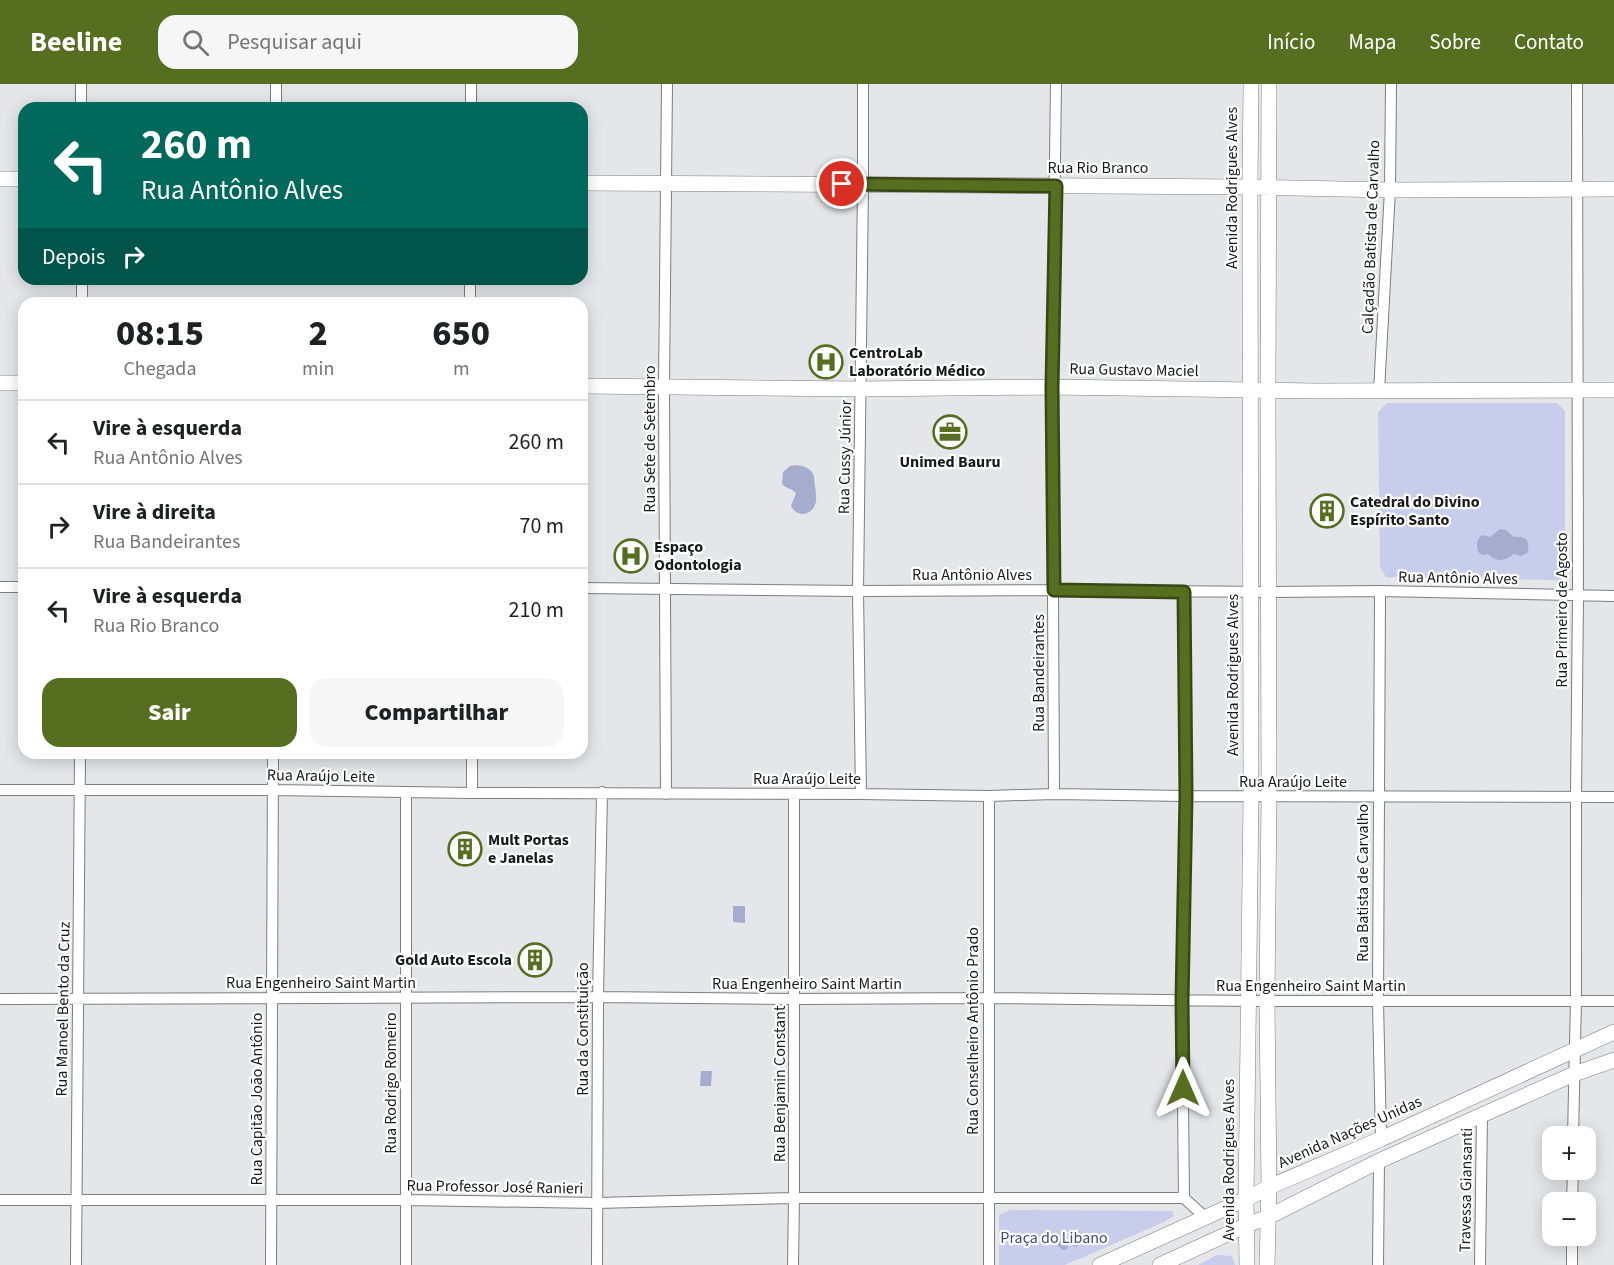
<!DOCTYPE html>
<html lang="pt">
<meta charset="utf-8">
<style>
body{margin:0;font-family:"Source Sans 3",sans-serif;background:#f6f6f6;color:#202124;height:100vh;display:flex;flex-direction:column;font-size:22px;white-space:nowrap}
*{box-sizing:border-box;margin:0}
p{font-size:20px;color:#757577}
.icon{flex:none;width:33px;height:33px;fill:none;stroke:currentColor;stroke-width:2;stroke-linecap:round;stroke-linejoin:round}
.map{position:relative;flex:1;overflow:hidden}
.details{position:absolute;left:18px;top:213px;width:570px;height:462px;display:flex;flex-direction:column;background:#fff;border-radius:18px;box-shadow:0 3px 15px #0003}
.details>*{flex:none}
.banner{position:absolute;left:18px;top:18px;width:570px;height:183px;border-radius:18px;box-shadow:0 3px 15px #0003;background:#00695c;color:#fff;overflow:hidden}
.controls{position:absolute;left:1542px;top:1042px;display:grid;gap:12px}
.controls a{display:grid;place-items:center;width:54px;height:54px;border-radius:12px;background:#fff;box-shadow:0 3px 15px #0003;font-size:30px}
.pin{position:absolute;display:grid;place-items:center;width:51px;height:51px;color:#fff;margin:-26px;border:3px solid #fff;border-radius:50%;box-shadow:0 2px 6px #0007}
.me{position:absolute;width:66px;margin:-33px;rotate:0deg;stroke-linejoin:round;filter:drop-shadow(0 0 4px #0008)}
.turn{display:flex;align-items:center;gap:21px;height:126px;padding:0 24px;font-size:27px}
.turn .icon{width:78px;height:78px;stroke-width:2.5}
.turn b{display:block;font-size:42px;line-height:51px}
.then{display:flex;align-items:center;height:57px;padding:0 24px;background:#0003;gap:12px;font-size:22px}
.eta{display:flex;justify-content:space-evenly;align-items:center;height:102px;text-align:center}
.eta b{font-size:36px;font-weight:800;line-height:42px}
.action{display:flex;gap:12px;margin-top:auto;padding:12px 24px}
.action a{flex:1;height:69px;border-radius:18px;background:#556e20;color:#fff;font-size:24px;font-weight:800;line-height:69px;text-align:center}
.action a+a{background:#f6f6f6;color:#202124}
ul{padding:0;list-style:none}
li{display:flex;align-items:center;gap:18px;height:84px;padding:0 24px;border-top:2px solid #e0e0e0}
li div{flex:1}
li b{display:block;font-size:22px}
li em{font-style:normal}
header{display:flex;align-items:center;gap:36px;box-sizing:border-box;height:84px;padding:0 30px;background:#556e20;color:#fff}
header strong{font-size:28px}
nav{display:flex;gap:33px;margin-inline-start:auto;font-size:21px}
.search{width:420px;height:54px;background:#f6f6f6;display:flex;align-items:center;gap:15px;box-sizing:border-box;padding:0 21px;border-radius:18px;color:#757577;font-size:22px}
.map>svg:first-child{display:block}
.green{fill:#c7cdea}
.water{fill:#a5acce}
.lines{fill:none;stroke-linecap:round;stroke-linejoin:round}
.street-casing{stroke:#7d7e82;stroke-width:12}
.secondary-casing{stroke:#7d7e82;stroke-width:16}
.street{stroke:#fff;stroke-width:10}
.secondary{stroke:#fff;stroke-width:15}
.route-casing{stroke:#374815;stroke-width:15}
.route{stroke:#556e20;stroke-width:10}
.labels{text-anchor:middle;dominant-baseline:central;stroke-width:4.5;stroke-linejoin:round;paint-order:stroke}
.street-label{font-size:16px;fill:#18191a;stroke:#fff}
.poi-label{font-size:16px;font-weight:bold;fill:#18191a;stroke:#fff;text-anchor:start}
.park-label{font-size:16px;fill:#424a79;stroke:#fff}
</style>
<header>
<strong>Beeline</strong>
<div class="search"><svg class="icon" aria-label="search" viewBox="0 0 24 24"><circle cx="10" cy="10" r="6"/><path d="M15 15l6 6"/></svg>Pesquisar aqui</div>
<nav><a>Início</a><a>Mapa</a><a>Sobre</a><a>Contato</a></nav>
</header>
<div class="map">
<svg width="1614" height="1181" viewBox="0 0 1614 1181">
<rect width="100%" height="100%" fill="#e5e6ea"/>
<path class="green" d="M 1387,319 L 1557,319 L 1565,327 L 1565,492 L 1558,496 L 1386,493 L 1380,483 L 1378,328 Z
M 1010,1126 L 1172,1127 L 1174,1132 L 1164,1138 L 1065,1181 L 999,1181 L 999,1131 Z
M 1217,1171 L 1232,1172 L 1235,1181 L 1198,1181 Z"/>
<path class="water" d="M 797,381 C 804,382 811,384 814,392 C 814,400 817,409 816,417 C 814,431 798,435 791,422 L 796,409 C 792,404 786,405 782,400 L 783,388 L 790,382 Z
M 1500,445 L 1506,446 L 1514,453 C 1526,451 1531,458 1527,469 L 1521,472 L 1514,470 C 1505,477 1497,479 1488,470 L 1483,471 L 1479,469 C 1476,462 1476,456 1482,451 L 1490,453 Z
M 733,822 L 745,822 L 745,839 L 733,838 Z
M 701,987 L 712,987 L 711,1002 L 700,1002 Z
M 1072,1147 L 1079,1147 L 1082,1150 L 1082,1159 L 1076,1163 L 1069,1160 L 1067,1165 L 1063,1166 L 1058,1162 L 1058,1159 L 1062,1155 L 1069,1156 Z"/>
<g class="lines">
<defs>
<path id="street" d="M 81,0 L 81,24
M 276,0 L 276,24
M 471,24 L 471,0
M 82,195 L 82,219
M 470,195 L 470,219
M 1379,307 L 1390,106 L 1391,0
M 0,503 L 24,503
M 582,504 L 858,507 L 1054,506 L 1268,508 L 1380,507 L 1614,512
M 1380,507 L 1378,917 L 1381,1055
M 472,669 L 472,709
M 0,706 L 272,706 L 472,709 L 861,710 L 989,712 L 1054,710 L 1186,712 L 1614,713
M 406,708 L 406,1181
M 666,710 L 664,303 L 667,0
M 861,710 L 858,507 L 863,100 L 863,0
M 1054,710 L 1052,303 L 1056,0
M 989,712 L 989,1181
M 0,915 L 598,913 L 795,915 L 988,914 L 1249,917 L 1614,917
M 1573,1053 L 1576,916 L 1576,713 L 1578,512 L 1577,0
M 1184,1114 L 1182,916 L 1186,712 L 1184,508
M 0,1116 L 407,1116 L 597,1119 L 794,1114 L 1184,1114 L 1206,1134
M 1572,1119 L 1573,1086
M 76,1181 L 80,669
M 271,1181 L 273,669
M 597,1181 L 598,913 L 602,708
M 793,1181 L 794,1114 L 794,710
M 1378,1181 L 1379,1077
M 1480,1181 L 1482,1031
M 1572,1181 L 1572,1152"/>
<path id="secondary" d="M 0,95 L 24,95
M 582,99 L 1250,103 L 1390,106 L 1614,105
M 0,299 L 24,299
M 582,302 L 861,305 L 1052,303 L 1315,307 L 1614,306
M 1100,1181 L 1246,1115 L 1269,1103 L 1381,1055 L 1614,948
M 1160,1181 L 1247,1141 L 1268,1133 L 1379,1077 L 1482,1031 L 1574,990 L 1614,976
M 1247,1181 L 1246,1115 L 1251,712 L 1250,103 L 1251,0
M 1267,1181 L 1269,1103 L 1267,916 L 1269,712 L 1268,307 L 1269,0"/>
</defs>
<use href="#street" class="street-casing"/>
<use href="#secondary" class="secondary-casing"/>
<use href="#street" class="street"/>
<use href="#secondary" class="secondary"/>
</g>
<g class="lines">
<defs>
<path id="route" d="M 842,100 L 1056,102 L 1052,303 L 1054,506 L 1184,508 L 1186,712 L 1182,916 L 1183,1004"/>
</defs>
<use href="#route" class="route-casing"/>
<use href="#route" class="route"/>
</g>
<defs>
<symbol id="hospital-ring" viewBox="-11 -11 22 22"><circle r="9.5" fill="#fff" stroke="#556e20" stroke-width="1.5"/><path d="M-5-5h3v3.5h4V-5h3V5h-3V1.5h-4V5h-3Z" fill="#556e20"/></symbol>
<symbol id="office-ring" viewBox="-11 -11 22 22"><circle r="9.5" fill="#fff" stroke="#556e20" stroke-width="1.5"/><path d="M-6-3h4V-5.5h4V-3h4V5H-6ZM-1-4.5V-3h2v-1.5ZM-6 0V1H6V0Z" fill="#556e20"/></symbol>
<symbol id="building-ring" viewBox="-11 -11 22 22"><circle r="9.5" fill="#fff" stroke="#556e20" stroke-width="1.5"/><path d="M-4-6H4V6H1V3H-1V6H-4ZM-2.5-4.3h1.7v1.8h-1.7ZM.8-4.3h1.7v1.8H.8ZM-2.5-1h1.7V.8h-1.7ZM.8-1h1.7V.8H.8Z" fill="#556e20"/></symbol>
</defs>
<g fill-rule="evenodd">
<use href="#hospital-ring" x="807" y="259" width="38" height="38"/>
<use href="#office-ring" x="931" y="329" width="38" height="38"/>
<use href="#building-ring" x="1308" y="408" width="38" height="38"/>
<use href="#hospital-ring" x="612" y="453" width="38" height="38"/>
<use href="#building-ring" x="446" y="746" width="38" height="38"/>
<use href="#building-ring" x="516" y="857" width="38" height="38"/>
</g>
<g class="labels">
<g class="street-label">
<text x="1098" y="84">Rua Rio Branco</text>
<text transform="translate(1232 104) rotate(-90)">Avenida Rodrigues Alves</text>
<text transform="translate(1371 153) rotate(-88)">Calçadão Batista de Carvalho</text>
<text transform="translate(1134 286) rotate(1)">Rua Gustavo Maciel</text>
<text transform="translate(650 355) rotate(-90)">Rua Sete de Setembro</text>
<text transform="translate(845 373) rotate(-89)">Rua Cussy Júnior</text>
<text x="972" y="491">Rua Antônio Alves</text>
<text transform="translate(1458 494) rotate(1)">Rua Antônio Alves</text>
<text transform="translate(1562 526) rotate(-90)">Rua Primeiro de Agosto</text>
<text transform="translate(1039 589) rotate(-90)">Rua Bandeirantes</text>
<text transform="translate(1233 591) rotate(-90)">Avenida Rodrigues Alves</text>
<text transform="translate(321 692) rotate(1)">Rua Araújo Leite</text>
<text x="807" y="695">Rua Araújo Leite</text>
<text x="1293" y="698">Rua Araújo Leite</text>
<text transform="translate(1363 799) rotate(-90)">Rua Batista de Carvalho</text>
<text x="321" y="899">Rua Engenheiro Saint Martin</text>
<text x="807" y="900">Rua Engenheiro Saint Martin</text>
<text x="1311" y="902">Rua Engenheiro Saint Martin</text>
<text transform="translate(63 925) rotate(-89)">Rua Manoel Bento da Cruz</text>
<text transform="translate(583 945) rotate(-90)">Rua da Constituição</text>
<text transform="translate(973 947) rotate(-90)">Rua Conselheiro Antônio Prado</text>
<text transform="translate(391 999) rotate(-90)">Rua Rodrigo Romeiro</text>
<text transform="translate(780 1000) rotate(-90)">Rua Benjamin Constant</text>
<text transform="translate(257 1015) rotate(-90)">Rua Capitão João Antônio</text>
<text transform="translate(1350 1048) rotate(-24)">Avenida Nações Unidas</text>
<text transform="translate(1229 1076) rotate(-90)">Avenida Rodrigues Alves</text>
<text transform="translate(495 1103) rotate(1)">Rua Professor José Ranieri</text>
<text transform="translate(1466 1106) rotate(-89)">Travessa Giansanti</text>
</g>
<g class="poi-label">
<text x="849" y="269">CentroLab<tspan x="849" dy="18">Laboratório Médico</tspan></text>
<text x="950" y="378" text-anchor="middle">Unimed Bauru</text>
<text x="1350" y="418">Catedral do Divino<tspan x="1350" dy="18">Espírito Santo</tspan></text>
<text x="654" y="463">Espaço<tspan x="654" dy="18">Odontologia</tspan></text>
<text x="488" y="756">Mult Portas<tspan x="488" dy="18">e Janelas</tspan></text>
<text x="512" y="876" text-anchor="end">Gold Auto Escola</text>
</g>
<g class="park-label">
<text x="1054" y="1154">Praça do Libano</text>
</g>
</g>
</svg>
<div class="controls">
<a>+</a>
<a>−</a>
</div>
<div class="pin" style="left:842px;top:100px;background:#d93025"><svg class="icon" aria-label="arrive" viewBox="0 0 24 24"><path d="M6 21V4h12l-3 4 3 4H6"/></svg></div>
<svg class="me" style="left:1183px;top:1004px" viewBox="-20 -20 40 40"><path d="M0-17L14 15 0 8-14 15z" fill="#556e20" stroke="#fff" stroke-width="4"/></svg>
<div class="banner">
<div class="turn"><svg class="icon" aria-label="left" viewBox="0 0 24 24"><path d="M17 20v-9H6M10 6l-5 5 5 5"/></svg><div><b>260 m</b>Rua Antônio Alves</div></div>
<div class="then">Depois<svg class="icon" aria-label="right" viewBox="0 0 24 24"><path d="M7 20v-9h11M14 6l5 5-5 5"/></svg></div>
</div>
<section class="details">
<div class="eta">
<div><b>08:15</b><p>Chegada</p></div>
<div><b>2</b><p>min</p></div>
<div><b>650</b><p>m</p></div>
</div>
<ul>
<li><svg class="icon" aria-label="left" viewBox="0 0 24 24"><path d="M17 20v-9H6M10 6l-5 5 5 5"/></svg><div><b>Vire à esquerda</b><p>Rua Antônio Alves</p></div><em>260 m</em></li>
<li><svg class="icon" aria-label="right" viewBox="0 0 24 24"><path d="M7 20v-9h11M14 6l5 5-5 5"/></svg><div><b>Vire à direita</b><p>Rua Bandeirantes</p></div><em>70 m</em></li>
<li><svg class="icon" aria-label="left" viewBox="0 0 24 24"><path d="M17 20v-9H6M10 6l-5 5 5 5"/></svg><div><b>Vire à esquerda</b><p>Rua Rio Branco</p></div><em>210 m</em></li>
</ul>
<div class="action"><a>Sair</a><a>Compartilhar</a></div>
</section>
</div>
